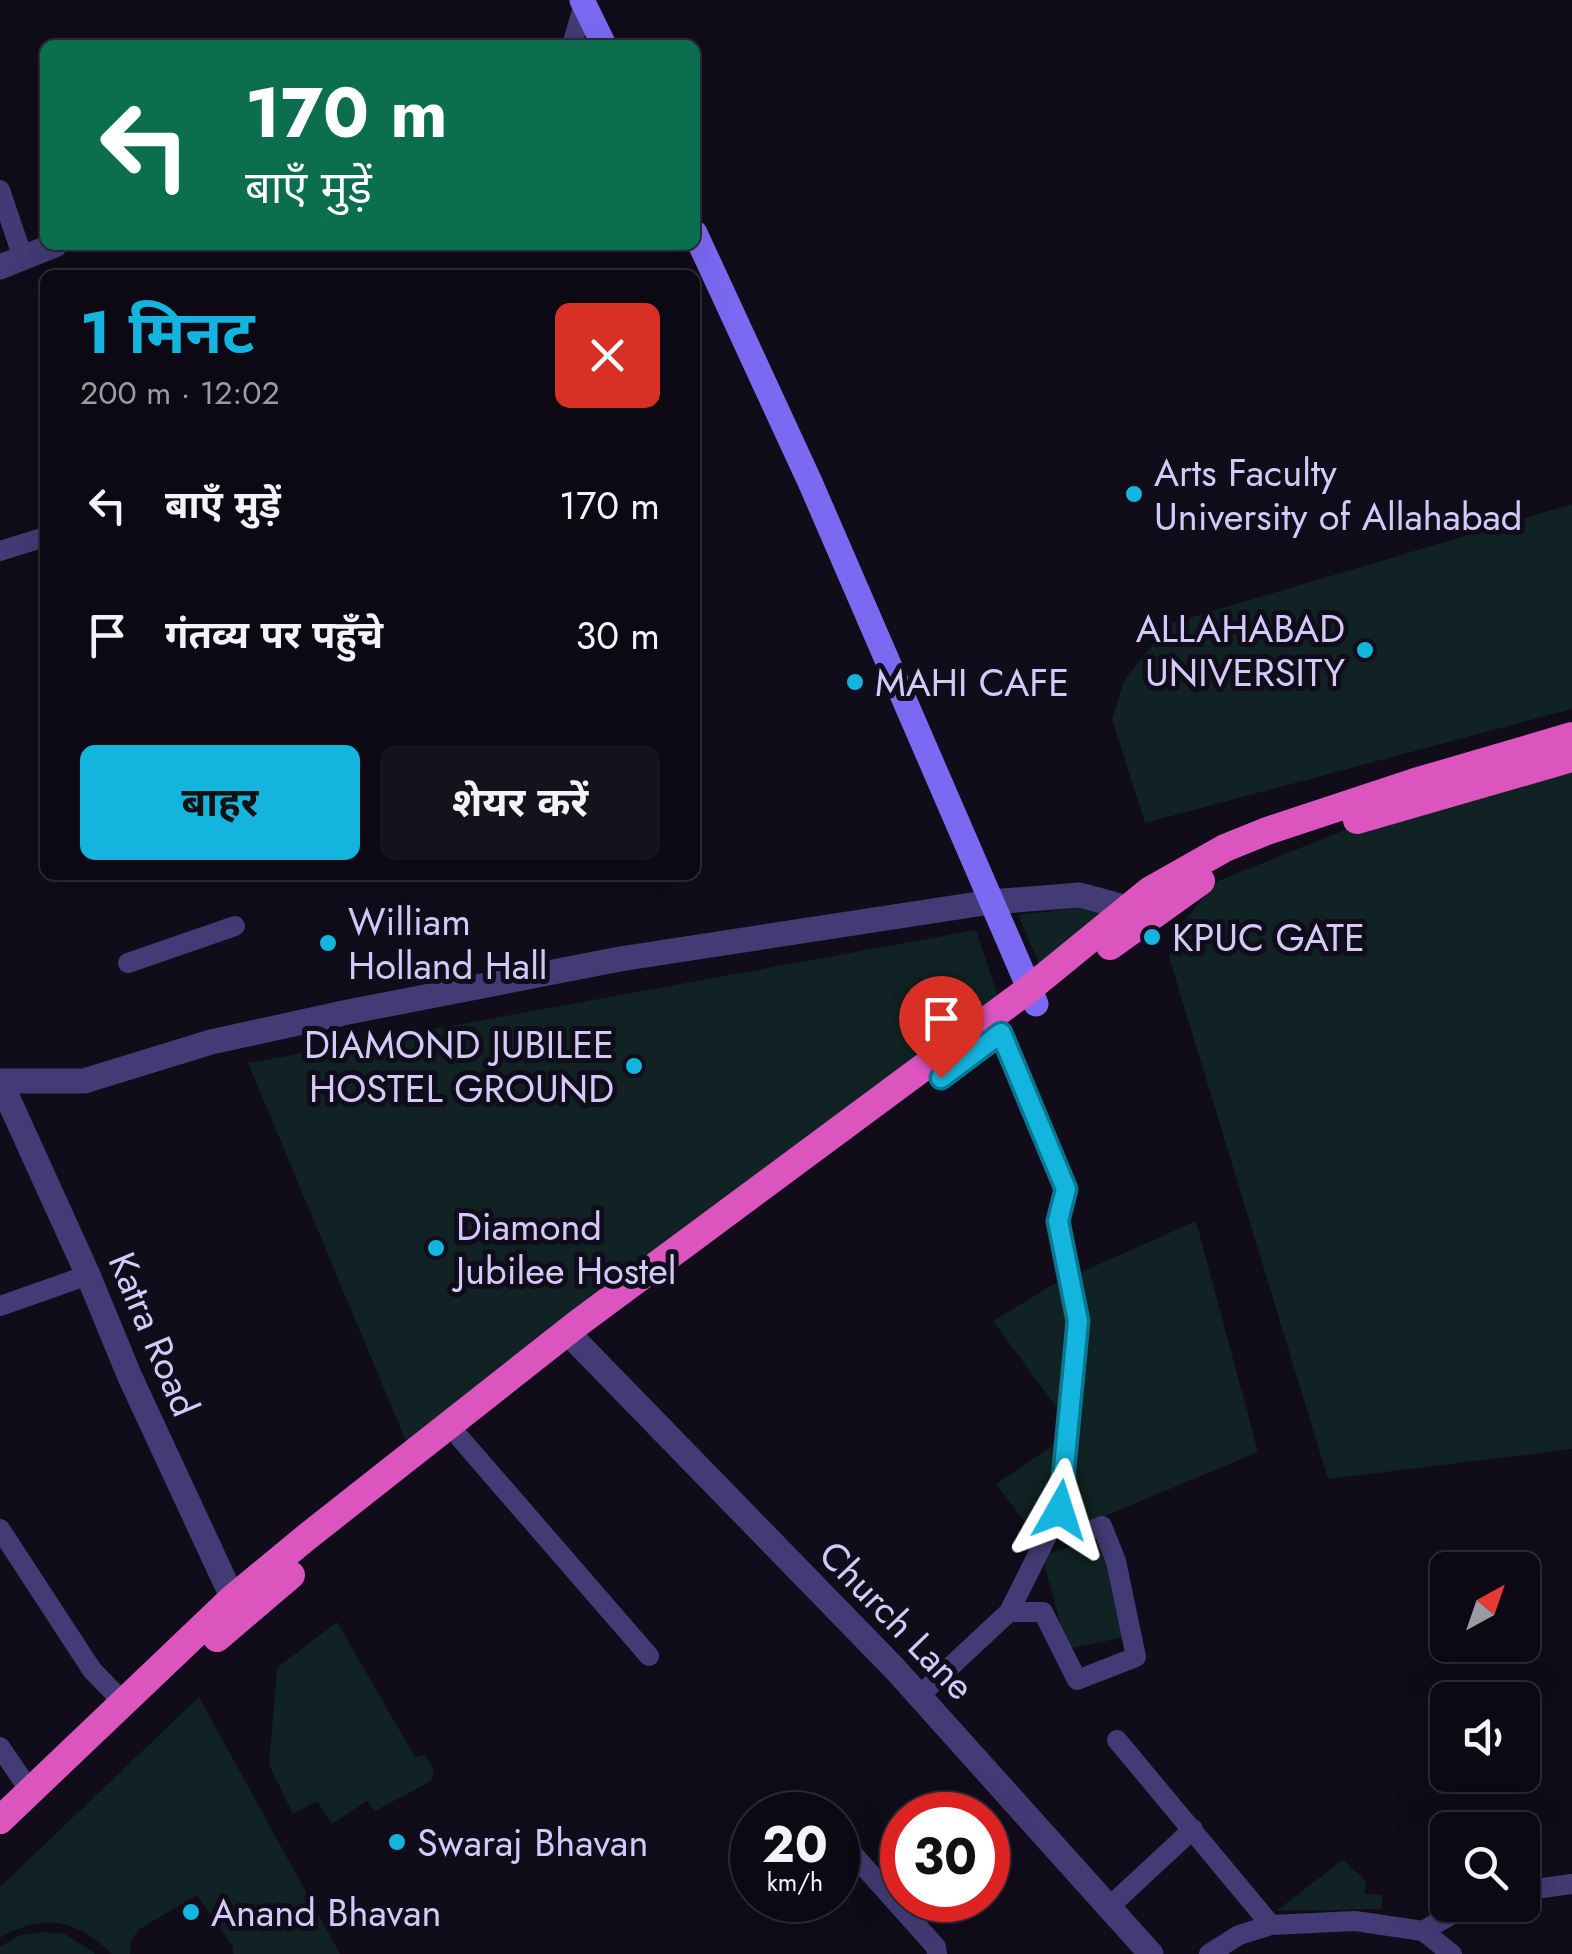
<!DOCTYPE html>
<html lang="hi">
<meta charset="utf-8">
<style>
body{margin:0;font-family:Jost,"Noto Sans Devanagari",sans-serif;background:#15121d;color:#f1f3f6;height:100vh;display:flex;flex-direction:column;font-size:38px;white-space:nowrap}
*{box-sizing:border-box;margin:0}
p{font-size:32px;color:#9a9aa0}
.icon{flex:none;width:55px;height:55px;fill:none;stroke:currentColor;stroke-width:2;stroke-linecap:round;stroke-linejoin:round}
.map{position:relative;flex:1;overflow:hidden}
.sheet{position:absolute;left:40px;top:270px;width:660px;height:610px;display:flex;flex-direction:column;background:#0c0914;border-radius:15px;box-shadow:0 10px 40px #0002,0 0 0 2px #2c2a34}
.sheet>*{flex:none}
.top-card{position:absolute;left:40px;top:40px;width:660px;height:210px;border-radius:15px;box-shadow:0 10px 40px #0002,0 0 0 2px #2c2a34;background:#0b6e4f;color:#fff;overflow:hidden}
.needle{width:65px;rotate:40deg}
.buttons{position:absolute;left:1430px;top:1552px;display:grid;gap:20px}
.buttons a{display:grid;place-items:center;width:110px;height:110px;border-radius:15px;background:#0c0914;box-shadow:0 10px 40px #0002,0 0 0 2px #2c2a34;font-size:50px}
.speed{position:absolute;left:730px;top:1792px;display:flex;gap:20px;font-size:50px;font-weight:700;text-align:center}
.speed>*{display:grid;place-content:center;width:130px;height:130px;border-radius:50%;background:#0c0914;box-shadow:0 10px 40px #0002,0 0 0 2px #2c2a34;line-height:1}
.speed small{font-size:25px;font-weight:400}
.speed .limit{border:15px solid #d22;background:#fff;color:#111}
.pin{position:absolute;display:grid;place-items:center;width:85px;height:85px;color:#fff;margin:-102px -42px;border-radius:50% 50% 50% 0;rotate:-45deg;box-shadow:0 0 10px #0007}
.pin .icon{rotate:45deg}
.me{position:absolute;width:110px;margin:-55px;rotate:6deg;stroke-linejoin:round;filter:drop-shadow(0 0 8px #0008)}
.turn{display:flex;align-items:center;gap:35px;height:210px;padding:0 40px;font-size:45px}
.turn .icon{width:130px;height:130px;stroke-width:2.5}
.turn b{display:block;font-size:70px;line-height:85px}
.round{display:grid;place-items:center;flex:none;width:105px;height:105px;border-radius:15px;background:#15121d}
.summary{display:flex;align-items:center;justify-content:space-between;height:170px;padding:0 40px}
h1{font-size:60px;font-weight:700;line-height:75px;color:#13b4dd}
.primary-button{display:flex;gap:20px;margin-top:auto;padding:20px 40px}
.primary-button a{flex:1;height:115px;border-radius:15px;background:#13b4dd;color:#111;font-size:40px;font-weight:700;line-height:115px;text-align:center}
.primary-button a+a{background:#15121d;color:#f1f3f6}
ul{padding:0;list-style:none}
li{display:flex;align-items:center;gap:30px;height:130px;padding:0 40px}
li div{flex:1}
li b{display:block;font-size:38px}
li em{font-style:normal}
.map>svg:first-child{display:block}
.green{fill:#102223}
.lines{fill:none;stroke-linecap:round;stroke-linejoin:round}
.minor{stroke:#433b75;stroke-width:20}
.tertiary{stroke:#433b75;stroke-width:25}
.secondary{stroke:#7b69f2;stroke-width:25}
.trunk{stroke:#dc54be;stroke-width:28}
.route-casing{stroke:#0c7590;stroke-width:25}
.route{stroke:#13b4dd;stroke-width:18}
.poi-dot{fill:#13b4dd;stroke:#100c1a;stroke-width:4}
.labels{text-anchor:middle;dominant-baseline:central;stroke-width:10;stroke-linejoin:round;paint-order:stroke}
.poi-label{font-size:38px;fill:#d4cafa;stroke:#100c1a;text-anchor:start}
.street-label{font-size:38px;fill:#d4cafa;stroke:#100c1a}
</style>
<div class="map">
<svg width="1572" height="1954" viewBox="0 0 1572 1954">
<rect width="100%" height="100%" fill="#100c1a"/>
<path class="green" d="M 1572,504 L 1572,709 L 1145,823 L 1112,719 L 1125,679 L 1169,624 Z
M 1572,751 L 1572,1449 L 1328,1479 L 1169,957 L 1182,923 L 1218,881 L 1392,811 Z
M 1138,901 L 1045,977 L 1018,915 Z
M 976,930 L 998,997 L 408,1446 L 248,1063 Z
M 1196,1221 L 1258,1452 L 1041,1543 L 996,1484 L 1074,1431 L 993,1321 L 1052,1285 Z
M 1102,1538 L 1125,1637 L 1067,1649 L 1042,1555 Z
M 337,1622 L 415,1757 L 425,1755 L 434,1771 L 431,1781 L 375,1811 L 367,1801 L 332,1824 L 317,1801 L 293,1814 L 269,1765 L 277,1668 Z
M 199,1697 L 340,1954 L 233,1954 L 233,1947 L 197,1895 L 138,1930 L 131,1941 L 130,1954 L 112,1954 C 76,1919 46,1913 0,1937 L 0,1887 Z
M 1343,1860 L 1366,1881 L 1365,1894 L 1382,1895 L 1382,1909 L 1276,1911 Z
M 45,1932 L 65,1934 L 96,1954 L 0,1954 L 0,1947 L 20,1935 Z"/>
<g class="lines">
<path class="minor" d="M 572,45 L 584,4
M 0,190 L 23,258
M 0,551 L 45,537
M 128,963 L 235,926
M 0,1306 L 88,1275
M 460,1438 L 649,1656
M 0,1529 L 92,1670 L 123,1702
M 1009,1612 L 1043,1612 L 1077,1680 L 1136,1657 L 1116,1561 L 1102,1526 L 1076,1536 L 1060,1510
M 919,1696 L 1009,1612 L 1060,1510 L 1078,1321 L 1058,1221 L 1066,1189 L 1001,1033
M 1117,1740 L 1271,1925
M 0,1747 L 30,1791
M 851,1852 L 936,1947 L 937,1954
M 1522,1891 L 1572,1884
M 1108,1908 L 1193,1829
M 1423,1931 L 1468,1905
M 1209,1954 L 1239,1935 L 1271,1925 L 1355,1921 L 1423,1931 L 1452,1954"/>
<path class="tertiary" d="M 0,267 L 55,245
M 0,1081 L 84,1081 L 211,1042 L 348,1012 L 620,959 L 991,902 L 1080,895 L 1128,908
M 0,1081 L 88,1275 L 130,1377 L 241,1616
M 567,1332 L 895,1669 L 1151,1954"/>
<path class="secondary" d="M 582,0 L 604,45
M 695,233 L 810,482 L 1036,1004"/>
<path class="trunk" d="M 1357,820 L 1572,758
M 1110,946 L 1201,881
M 217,1638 L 291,1575
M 0,1820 L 233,1598 L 308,1536 L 577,1324 L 1029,989 L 1149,891 L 1225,848 L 1267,831 L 1415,782 L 1572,736"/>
</g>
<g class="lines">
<defs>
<path id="route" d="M 941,1078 L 1001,1033 L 1066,1189 L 1058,1221 L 1078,1321 L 1060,1510"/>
</defs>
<use href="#route" class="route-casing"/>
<use href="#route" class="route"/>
</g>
<g class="poi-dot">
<circle cx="1134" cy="494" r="10"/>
<circle cx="1365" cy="650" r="10"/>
<circle cx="855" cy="682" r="10"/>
<circle cx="1152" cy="937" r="10"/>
<circle cx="328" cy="943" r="10"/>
<circle cx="634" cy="1066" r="10"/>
<circle cx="436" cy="1248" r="10"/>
<circle cx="397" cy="1842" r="10"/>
<circle cx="191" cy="1912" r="10"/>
</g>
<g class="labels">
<g class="poi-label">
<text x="1154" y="472">Arts Faculty<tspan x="1154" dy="44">University of Allahabad</tspan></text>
<text x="1345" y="628" text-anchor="end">ALLAHABAD<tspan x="1345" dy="44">UNIVERSITY</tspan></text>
<text x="875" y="682">MAHI CAFE</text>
<text x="348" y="921">William<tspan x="348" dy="44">Holland Hall</tspan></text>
<text x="1172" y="937">KPUC GATE</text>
<text x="614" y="1044" text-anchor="end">DIAMOND JUBILEE<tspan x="614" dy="44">HOSTEL GROUND</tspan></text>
<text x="456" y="1226">Diamond<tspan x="456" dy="44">Jubilee Hostel</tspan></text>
<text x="417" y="1842">Swaraj Bhavan</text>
<text x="211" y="1912">Anand Bhavan</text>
</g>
<g class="street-label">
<text transform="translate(154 1334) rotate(67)">Katra Road</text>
<text transform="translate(897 1620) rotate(46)">Church Lane</text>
</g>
</g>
</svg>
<div class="buttons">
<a><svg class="needle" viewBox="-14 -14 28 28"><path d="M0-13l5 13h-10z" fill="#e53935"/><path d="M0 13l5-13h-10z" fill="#9a9aa0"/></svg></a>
<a><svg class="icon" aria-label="sound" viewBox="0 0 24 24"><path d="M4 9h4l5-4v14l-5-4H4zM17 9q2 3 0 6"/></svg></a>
<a><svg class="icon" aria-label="search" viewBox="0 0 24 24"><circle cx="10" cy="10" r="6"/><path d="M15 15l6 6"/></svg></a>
</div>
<div class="speed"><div>20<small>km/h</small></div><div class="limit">30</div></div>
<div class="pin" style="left:941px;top:1078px;background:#d93025"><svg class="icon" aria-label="arrive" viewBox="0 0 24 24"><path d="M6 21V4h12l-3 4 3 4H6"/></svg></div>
<svg class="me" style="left:1060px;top:1510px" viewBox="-20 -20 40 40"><path d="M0-17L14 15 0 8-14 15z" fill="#13b4dd" stroke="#fff" stroke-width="4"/></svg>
<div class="top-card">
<div class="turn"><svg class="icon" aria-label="left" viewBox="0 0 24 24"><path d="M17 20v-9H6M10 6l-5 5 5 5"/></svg><div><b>170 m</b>बाएँ मुड़ें</div></div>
</div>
<section class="sheet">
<div class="summary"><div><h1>1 मिनट</h1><p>200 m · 12:02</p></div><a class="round" style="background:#d93025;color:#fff"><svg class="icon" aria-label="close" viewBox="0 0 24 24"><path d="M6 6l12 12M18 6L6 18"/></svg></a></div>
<ul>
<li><svg class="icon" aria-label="left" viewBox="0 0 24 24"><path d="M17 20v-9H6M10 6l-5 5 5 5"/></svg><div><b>बाएँ मुड़ें</b></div><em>170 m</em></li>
<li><svg class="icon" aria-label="arrive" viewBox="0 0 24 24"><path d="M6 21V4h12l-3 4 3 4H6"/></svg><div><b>गंतव्य पर पहुँचे</b></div><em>30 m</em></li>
</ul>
<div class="primary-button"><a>बाहर</a><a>शेयर करें</a></div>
</section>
</div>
